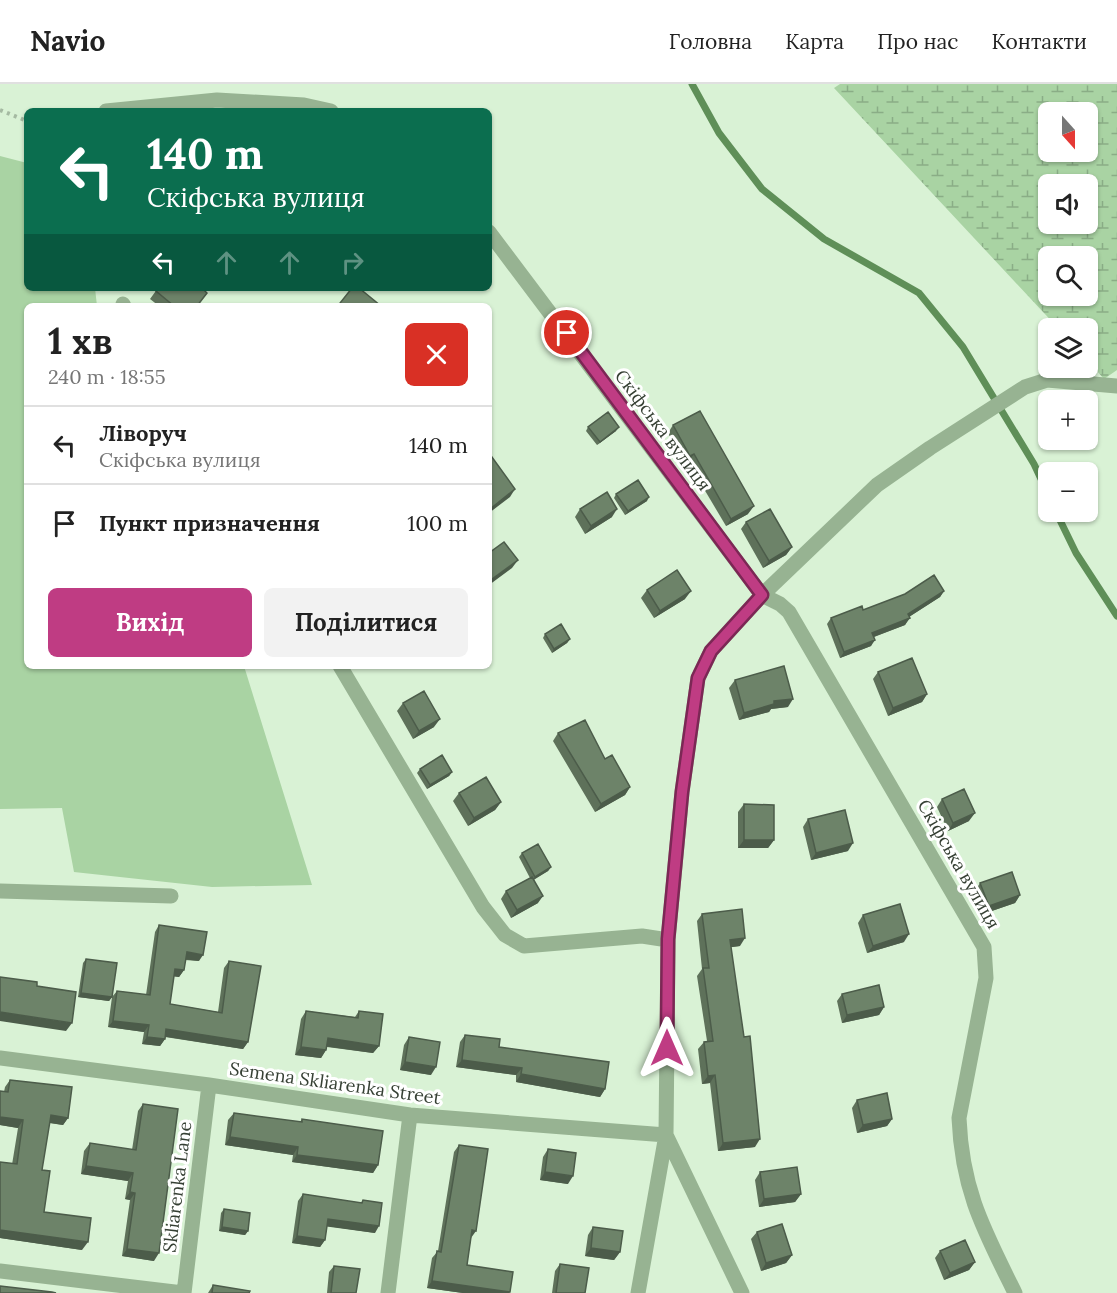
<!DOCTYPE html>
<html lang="uk">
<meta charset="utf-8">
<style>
body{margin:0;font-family:Lora,serif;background:#f2f2f2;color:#222;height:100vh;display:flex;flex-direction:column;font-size:22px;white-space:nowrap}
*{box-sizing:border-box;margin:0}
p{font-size:20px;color:#767676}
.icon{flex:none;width:33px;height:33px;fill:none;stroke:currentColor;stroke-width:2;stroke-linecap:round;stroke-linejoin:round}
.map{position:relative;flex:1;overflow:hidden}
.panel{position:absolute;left:24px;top:219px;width:468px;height:366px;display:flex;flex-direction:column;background:#fff;border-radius:9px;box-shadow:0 2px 4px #0004}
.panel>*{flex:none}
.guide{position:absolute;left:24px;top:24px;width:468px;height:183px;border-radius:9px;box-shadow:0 2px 4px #0004;background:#0b6e4f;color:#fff;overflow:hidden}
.needle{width:39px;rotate:159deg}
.buttons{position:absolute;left:1038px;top:18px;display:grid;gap:12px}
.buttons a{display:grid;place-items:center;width:60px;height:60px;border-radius:9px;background:#fff;box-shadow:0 2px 4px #0004;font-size:30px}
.pin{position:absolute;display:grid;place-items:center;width:51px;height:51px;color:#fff;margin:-26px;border:3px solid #fff;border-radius:50%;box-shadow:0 2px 6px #0007}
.me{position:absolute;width:66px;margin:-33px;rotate:0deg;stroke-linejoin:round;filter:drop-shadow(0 0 4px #0008)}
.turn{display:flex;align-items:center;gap:21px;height:126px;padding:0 24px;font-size:27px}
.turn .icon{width:78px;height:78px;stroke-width:2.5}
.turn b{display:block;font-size:42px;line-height:51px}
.lanes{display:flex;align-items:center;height:57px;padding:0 24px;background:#0003;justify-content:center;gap:30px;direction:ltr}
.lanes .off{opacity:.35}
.round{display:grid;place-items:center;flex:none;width:63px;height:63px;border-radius:9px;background:#f2f2f2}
.headline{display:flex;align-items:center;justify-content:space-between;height:102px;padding:0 24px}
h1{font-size:36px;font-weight:700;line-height:45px}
.button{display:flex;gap:12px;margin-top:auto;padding:12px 24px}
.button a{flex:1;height:69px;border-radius:9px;background:#bf3c83;color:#fff;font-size:24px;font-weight:700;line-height:69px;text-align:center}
.button a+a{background:#f2f2f2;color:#222}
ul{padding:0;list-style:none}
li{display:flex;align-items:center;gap:18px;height:78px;padding:0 24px;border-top:2px solid #e0e0e0}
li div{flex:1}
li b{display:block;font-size:22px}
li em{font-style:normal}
header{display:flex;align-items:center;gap:36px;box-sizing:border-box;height:84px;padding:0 30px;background:#fff;border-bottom:2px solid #e0e0e0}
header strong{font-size:28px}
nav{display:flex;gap:33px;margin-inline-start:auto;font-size:21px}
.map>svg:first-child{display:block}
.wetland{fill:url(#wetland-marsh);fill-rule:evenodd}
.green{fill:#a9d3a3}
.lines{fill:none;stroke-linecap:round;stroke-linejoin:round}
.stream{stroke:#5f8f58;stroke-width:7}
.path{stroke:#a5baa2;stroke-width:4;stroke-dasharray:3 4.5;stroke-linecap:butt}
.minor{stroke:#97b392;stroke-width:15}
.wall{fill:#5e715a}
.shaded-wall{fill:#4c5c4a}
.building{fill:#6d8369;stroke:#4c5c4a;stroke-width:1.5}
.route-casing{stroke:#7c2755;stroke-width:15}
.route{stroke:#bf3c83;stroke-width:10}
.labels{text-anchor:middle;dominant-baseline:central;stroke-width:6;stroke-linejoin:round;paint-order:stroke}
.street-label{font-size:18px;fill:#364034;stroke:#fff}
</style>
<header>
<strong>Navio</strong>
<nav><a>Головна</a><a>Карта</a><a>Про нас</a><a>Контакти</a></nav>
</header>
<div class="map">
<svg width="1117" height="1209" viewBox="0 0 1117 1209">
<defs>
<pattern id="wetland-marsh" width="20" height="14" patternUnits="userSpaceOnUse" patternTransform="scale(1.5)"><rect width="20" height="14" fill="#a9d3a3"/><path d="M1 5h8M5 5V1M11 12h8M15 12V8" fill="none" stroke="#8aad86"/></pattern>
</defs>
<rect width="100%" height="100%" fill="#d9f2d5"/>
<path class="wetland" d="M 840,0 L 1117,0 L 1117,286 L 1104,295 L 1088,277 L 1088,244 L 1058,244 L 834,4 ZM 1048,28 L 1088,28 L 1088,68 L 1048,68 ZM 1048,100 L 1088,100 L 1088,140 L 1048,140 ZM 1048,172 L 1088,172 L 1088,212 L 1048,212 Z"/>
<path class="green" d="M 0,72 L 27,79 L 27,204 L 95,204 L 97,222 L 27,222 L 27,582 L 244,582 L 312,801 L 212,803 L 74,788 L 62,724 L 0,725 Z"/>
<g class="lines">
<path class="stream" d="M 692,0 L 719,49 L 762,105 L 824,155 L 919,209 L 963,263 L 1034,380 L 1048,410
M 1056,428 L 1076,469 L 1117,532"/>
<path class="path" d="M 0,26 L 27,37"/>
<path class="minor" d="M 106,27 L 217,16 L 304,21 L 331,27
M 489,148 L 762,511 L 780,520 L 789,528 L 984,863 L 986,894 L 959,1034 C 962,1107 984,1146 1015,1209
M 123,220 L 124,222
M 340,582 L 483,823 L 505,851 L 524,862 L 642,852 L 668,856
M 0,807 L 171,812
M 0,974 L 209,1001 L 410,1031 L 666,1051
M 0,1187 L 183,1209
M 184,1209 L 209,1001
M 388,1209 L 410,1031
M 638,1209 L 666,1051
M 742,1209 L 666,1051 L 668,856 L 682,708 L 698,594 L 711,567 L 762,511 L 877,401 L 930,364 L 1025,303 L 1047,296 L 1117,302"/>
</g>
<path class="wall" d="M 158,204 L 207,209 L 197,222 L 159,222 L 150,215 Z
M 673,341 L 748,430 L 726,442 L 688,378 L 684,380 L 668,349 Z
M 588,343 L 616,347 L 597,361 L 586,347 Z
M 616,410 L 647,417 L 625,431 L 614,414 Z
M 580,425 L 612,433 L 585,450 L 575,433 Z
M 746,438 L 792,463 L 786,471 L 763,484 L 741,445 Z
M 647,506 L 685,515 L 654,534 L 641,514 Z
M 944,507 L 940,513 L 909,533 L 905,541 L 874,553 L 871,562 L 840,574 L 827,540 L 831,534 Z
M 545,550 L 570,555 L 567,559 L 552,569 L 543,554 Z
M 878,588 L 927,610 L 922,618 L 888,632 L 873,595 Z
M 735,596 L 788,623 L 771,625 L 769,628 L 739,636 L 729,604 Z
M 403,619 L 434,643 L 413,655 L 397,627 Z
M 558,649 L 605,675 L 630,703 L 625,711 L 595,728 L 553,657 Z
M 420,685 L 452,688 L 449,692 L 427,705 L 417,689 Z
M 459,709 L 501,718 L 495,726 L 468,742 L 453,717 Z
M 942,715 L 969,737 L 948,747 L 937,723 Z
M 744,720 L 774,756 L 768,764 L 738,764 L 738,728 Z
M 808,735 L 848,767 L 811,776 L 803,743 Z
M 522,769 L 551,783 L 548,787 L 534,795 L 538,819 L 511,834 L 501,815 L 506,807 L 530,794 L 519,773 Z
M 980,799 L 1020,811 L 1015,819 L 983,830 L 975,807 Z
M 702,830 L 740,862 L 731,863 L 755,1063 L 718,1067 L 710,999 L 702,1000 L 698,965 L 704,958 L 707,957 L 697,892 L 702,885 L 697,837 Z
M 863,831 L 904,858 L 867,869 L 858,839 Z
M 159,841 L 199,877 L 185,876 L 184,886 L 179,893 L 174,892 L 170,920 L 218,928 L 224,884 L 229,877 L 248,958 L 243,965 L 165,953 L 165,955 L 160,962 L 142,960 L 144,948 L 108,943 L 112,913 L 117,907 L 146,911 L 155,848 Z
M 86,875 L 112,913 L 109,917 L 78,913 L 83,879 Z
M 842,910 L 884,923 L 879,931 L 842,939 L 837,917 Z
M 306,927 L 355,933 L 359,927 L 379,962 L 373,969 L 327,963 L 326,966 L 321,974 L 295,971 L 301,935 Z
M 465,951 L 499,963 L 605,1005 L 600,1013 L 516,998 L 516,991 L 456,983 L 460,958 Z
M 409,953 L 431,991 L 400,986 L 404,961 Z
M 10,996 L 68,1034 L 63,1041 L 49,1039 L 42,1086 L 44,1128 L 82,1166 L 0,1154 L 18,1044 L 0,1041 L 0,1007 L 4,1008 L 5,1003 Z
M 857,1016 L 892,1035 L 887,1042 L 857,1049 L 852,1024 Z
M 143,1020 L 154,1177 L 122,1172 L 130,1116 L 125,1115 L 128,1097 L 81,1090 L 84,1067 L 90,1059 L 132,1066 L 138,1027 Z
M 234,1029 L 300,1038 L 302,1035 L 378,1081 L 373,1089 L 292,1078 L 293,1071 L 225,1061 L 228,1036 Z
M 459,1061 L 471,1154 L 467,1181 L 510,1208 L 509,1209 L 463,1209 L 427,1204 L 432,1174 L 438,1167 L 454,1068 Z
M 548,1065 L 568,1100 L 540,1096 L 543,1073 Z
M 760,1088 L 801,1110 L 795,1118 L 759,1123 L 755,1096 Z
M 303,1110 L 361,1119 L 363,1116 L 375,1149 L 327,1142 L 325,1156 L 320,1163 L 292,1159 L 298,1117 Z
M 224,1125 L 248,1147 L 245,1151 L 219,1147 L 221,1129 Z
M 593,1143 L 620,1168 L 614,1176 L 585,1172 L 588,1151 Z
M 757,1148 L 792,1171 L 786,1179 L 761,1187 L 751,1155 Z
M 940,1167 L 975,1178 L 969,1186 L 944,1196 L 935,1174 Z
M 560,1180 L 585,1209 L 552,1209 L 555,1187 Z
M 334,1182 L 356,1209 L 327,1209 L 329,1188 Z
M 213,1201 L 249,1209 L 208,1209 Z"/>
<path class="shaded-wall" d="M 619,343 L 616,347 L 597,361 L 600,358 Z
M 694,370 L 688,378 L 684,380 L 690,372 Z
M 515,405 L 510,413 L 489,429 L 490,425 Z
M 649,413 L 647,417 L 625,431 L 628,427 Z
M 754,422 L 748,430 L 726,442 L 731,435 Z
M 617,425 L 612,433 L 585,450 L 591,442 Z
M 792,463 L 786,471 L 763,484 L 769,477 Z
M 518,476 L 512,484 L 489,501 L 492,495 Z
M 691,507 L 685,515 L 654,534 L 660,527 Z
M 944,507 L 940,513 L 904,536 L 908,530 Z
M 910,534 L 905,541 L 868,555 L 872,549 Z
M 570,555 L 567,559 L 552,569 L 554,565 Z
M 875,556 L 871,562 L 840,574 L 844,568 Z
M 927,610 L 922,618 L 888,632 L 893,624 Z
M 793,615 L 788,623 L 771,625 L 769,628 L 739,636 L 744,629 L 774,617 Z
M 440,635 L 434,643 L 413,655 L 419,647 Z
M 452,688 L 449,692 L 427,705 L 430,701 Z
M 630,703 L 625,711 L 595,728 L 601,720 Z
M 501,718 L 495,726 L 468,742 L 474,734 Z
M 975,729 L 969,737 L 948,747 L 953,739 Z
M 744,756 L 774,756 L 768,764 L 738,764 Z
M 853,759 L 848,767 L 811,776 L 816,769 Z
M 551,783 L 548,787 L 532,797 L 535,793 Z
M 1020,811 L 1015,819 L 983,830 L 989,822 Z
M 543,812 L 538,819 L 511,834 L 517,826 Z
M 909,850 L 904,858 L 867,869 L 873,862 Z
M 745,854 L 740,862 L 725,864 L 730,856 Z
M 187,868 L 203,871 L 199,877 L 182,875 Z
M 175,885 L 184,886 L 179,893 L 170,892 Z
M 81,909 L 112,913 L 109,917 L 78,913 Z
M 884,923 L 879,931 L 842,939 L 847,931 Z
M 0,928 L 72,939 L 66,947 L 0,937 Z
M 113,937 L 149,941 L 144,948 L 108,943 Z
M 166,945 L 248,958 L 243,965 L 161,952 Z
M 147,953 L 165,955 L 160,962 L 142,960 Z
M 328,954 L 379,962 L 373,969 L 323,962 Z
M 301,963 L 326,966 L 321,974 L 295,971 Z
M 462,976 L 522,984 L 516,991 L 456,983 Z
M 405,978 L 436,983 L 431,991 L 400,986 Z
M 521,990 L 605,1005 L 600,1013 L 516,998 Z
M 715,991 L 710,999 L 702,1000 L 708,992 Z
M 51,1031 L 68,1034 L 63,1041 L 45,1038 Z
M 0,1033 L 23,1036 L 18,1044 L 0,1041 Z
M 892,1035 L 887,1042 L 857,1049 L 863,1041 Z
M 230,1053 L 298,1063 L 293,1071 L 225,1061 Z
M 760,1055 L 755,1063 L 718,1067 L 723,1059 Z
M 297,1071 L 378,1081 L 373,1089 L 292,1078 Z
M 86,1082 L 133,1089 L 128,1097 L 81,1090 Z
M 545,1088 L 573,1092 L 568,1100 L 540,1096 Z
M 130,1108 L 135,1109 L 130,1116 L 125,1115 Z
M 801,1110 L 795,1118 L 759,1123 L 764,1115 Z
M 328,1135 L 379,1142 L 375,1149 L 323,1142 Z
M 222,1143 L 248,1147 L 245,1151 L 219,1147 Z
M 0,1146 L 88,1158 L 82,1166 L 0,1154 Z
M 472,1146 L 476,1147 L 471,1154 Z
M 297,1152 L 325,1156 L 320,1163 L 292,1159 Z
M 591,1164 L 620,1168 L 614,1176 L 585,1172 Z
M 127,1165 L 159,1169 L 154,1177 L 122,1172 Z
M 792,1171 L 786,1179 L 761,1187 L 766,1179 Z
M 975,1178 L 969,1186 L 944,1196 L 950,1189 Z
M 432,1197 L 510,1208 L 509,1209 L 463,1209 L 427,1204 Z"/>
<path class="building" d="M 158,204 L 202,204 L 207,209 L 197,222 L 174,222 L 156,207 Z
M 352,204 L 359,204 L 381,222 L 344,222 L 340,219 Z
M 700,327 L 754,422 L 731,435 L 694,370 L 690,372 L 673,341 Z
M 608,328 L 619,343 L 600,358 L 588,343 Z
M 489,369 L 515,405 L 490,425 L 489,423 Z
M 638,396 L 649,413 L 628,427 L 616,410 Z
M 607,408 L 617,425 L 591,442 L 580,425 Z
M 770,425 L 792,463 L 769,477 L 746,438 Z
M 504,458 L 518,476 L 492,495 L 489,491 L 489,469 Z
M 677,486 L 691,507 L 660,527 L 647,506 Z
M 934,491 L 944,507 L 908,530 L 910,534 L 872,549 L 875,556 L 844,568 L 831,534 L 862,522 L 863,526 L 905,510 Z
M 561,540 L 570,555 L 554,565 L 545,550 Z
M 912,574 L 927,610 L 893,624 L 878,588 Z
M 784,582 L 793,615 L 774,617 L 774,620 L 744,629 L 735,596 Z
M 424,607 L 440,635 L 419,647 L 403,619 Z
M 585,636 L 605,675 L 612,671 L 630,703 L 601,720 L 558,649 Z
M 442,671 L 452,688 L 430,701 L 420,685 Z
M 486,693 L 501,718 L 474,734 L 459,709 Z
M 964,705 L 975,729 L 953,739 L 942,715 Z
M 744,720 L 774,721 L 774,756 L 744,756 Z
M 845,726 L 853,759 L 816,769 L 808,735 Z
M 538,760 L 551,783 L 535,793 L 522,769 Z
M 1012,788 L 1020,811 L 989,822 L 980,799 Z
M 532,793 L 543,812 L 517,826 L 506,807 Z
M 900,820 L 909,850 L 873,862 L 863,831 Z
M 742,825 L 745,854 L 730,856 L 744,953 L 750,952 L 760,1055 L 723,1059 L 715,991 L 708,992 L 704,958 L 713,957 L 703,884 L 709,884 L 702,830 Z
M 159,841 L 207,848 L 203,871 L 187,868 L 184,886 L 175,885 L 170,920 L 222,929 L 229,877 L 261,882 L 248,958 L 166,945 L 165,955 L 147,953 L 149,941 L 113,937 L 117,907 L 150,911 Z
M 86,875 L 117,879 L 112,913 L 81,909 Z
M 0,893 L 37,898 L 37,902 L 76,908 L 72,939 L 0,928 Z
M 879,901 L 884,923 L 847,931 L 842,910 Z
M 306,927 L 358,934 L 359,927 L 383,930 L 379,962 L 328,954 L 326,966 L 301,963 Z
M 465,951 L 500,955 L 499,963 L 609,978 L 605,1005 L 521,990 L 522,984 L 462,976 Z
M 409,953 L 440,958 L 436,983 L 405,978 Z
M 10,996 L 72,1003 L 68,1034 L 51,1031 L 42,1086 L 50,1087 L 44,1128 L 91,1134 L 88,1158 L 0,1146 L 0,1078 L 17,1080 L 23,1036 L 0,1033 L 0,1007 L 8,1008 Z
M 887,1009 L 892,1035 L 863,1041 L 857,1016 Z
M 143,1020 L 178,1025 L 159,1169 L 127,1165 L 135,1109 L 130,1108 L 133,1089 L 86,1082 L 90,1059 L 136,1066 Z
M 234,1029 L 302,1038 L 302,1035 L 383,1047 L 378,1081 L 297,1071 L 298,1063 L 230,1053 Z
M 459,1061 L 488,1065 L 476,1147 L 472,1146 L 467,1181 L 513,1188 L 510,1208 L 432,1197 L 437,1167 L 441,1168 Z
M 548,1065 L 576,1069 L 573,1092 L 545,1088 Z
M 797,1083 L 801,1110 L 764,1115 L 760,1088 Z
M 303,1110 L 362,1119 L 363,1116 L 382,1119 L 379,1142 L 328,1135 L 325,1156 L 297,1152 Z
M 224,1125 L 250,1129 L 248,1147 L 222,1143 Z
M 782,1140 L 792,1171 L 766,1179 L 757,1148 Z
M 593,1143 L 623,1147 L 620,1168 L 591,1164 Z
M 965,1156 L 975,1178 L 950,1189 L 940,1167 Z
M 560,1180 L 589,1184 L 585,1209 L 556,1209 Z
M 334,1182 L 360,1185 L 356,1209 L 331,1209 Z
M 213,1201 L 250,1207 L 249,1209 L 212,1209 Z
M 0,1202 L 52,1208 L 56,1209 L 0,1209 Z"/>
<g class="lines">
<defs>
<path id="route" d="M 567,249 L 762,511 L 711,567 L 698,594 L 682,708 L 668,855 L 667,964"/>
</defs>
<use href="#route" class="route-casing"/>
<use href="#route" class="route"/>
</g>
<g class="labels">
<g class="street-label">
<text transform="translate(663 346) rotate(53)">Скіфська вулиця</text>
<text transform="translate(959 780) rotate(60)">Скіфська вулиця</text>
<text transform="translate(335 999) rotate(8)">Semena Skliarenka Street</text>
<text transform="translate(177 1103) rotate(-83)">Skliarenka Lane</text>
</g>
</g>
</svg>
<div class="buttons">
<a><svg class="needle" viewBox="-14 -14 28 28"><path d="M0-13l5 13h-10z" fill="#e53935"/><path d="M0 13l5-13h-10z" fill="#767676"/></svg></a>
<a><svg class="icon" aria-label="sound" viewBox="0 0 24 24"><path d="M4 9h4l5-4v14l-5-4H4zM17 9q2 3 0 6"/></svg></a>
<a><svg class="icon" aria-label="search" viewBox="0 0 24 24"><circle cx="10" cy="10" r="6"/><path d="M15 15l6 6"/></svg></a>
<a><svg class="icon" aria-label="layers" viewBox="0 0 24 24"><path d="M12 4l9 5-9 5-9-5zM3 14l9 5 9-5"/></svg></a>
<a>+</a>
<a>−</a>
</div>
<div class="pin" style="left:567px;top:249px;background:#d93025"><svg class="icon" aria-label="arrive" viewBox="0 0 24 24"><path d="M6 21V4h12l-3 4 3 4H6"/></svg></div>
<svg class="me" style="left:667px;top:964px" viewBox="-20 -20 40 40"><path d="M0-17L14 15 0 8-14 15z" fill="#bf3c83" stroke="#fff" stroke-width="4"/></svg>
<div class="guide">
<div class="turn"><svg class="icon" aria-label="left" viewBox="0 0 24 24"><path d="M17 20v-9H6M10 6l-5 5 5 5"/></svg><div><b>140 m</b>Скіфська вулиця</div></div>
<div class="lanes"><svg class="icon" aria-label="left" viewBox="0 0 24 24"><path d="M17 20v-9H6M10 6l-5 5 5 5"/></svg><svg class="icon off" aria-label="ahead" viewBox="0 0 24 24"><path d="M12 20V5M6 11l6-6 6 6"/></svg><svg class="icon off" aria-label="ahead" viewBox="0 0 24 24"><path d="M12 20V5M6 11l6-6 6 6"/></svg><svg class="icon off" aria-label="right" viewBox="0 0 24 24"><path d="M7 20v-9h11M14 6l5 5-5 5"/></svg></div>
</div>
<section class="panel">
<div class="headline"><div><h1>1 хв</h1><p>240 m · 18:55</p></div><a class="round" style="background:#d93025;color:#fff"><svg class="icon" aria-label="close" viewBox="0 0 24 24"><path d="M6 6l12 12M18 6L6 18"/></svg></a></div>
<ul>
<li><svg class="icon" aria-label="left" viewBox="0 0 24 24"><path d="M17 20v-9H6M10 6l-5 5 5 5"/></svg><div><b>Ліворуч</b><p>Скіфська вулиця</p></div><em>140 m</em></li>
<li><svg class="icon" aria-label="arrive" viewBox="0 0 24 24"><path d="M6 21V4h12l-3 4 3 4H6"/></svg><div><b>Пункт призначення</b></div><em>100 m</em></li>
</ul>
<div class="button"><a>Вихід</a><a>Поділитися</a></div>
</section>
</div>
